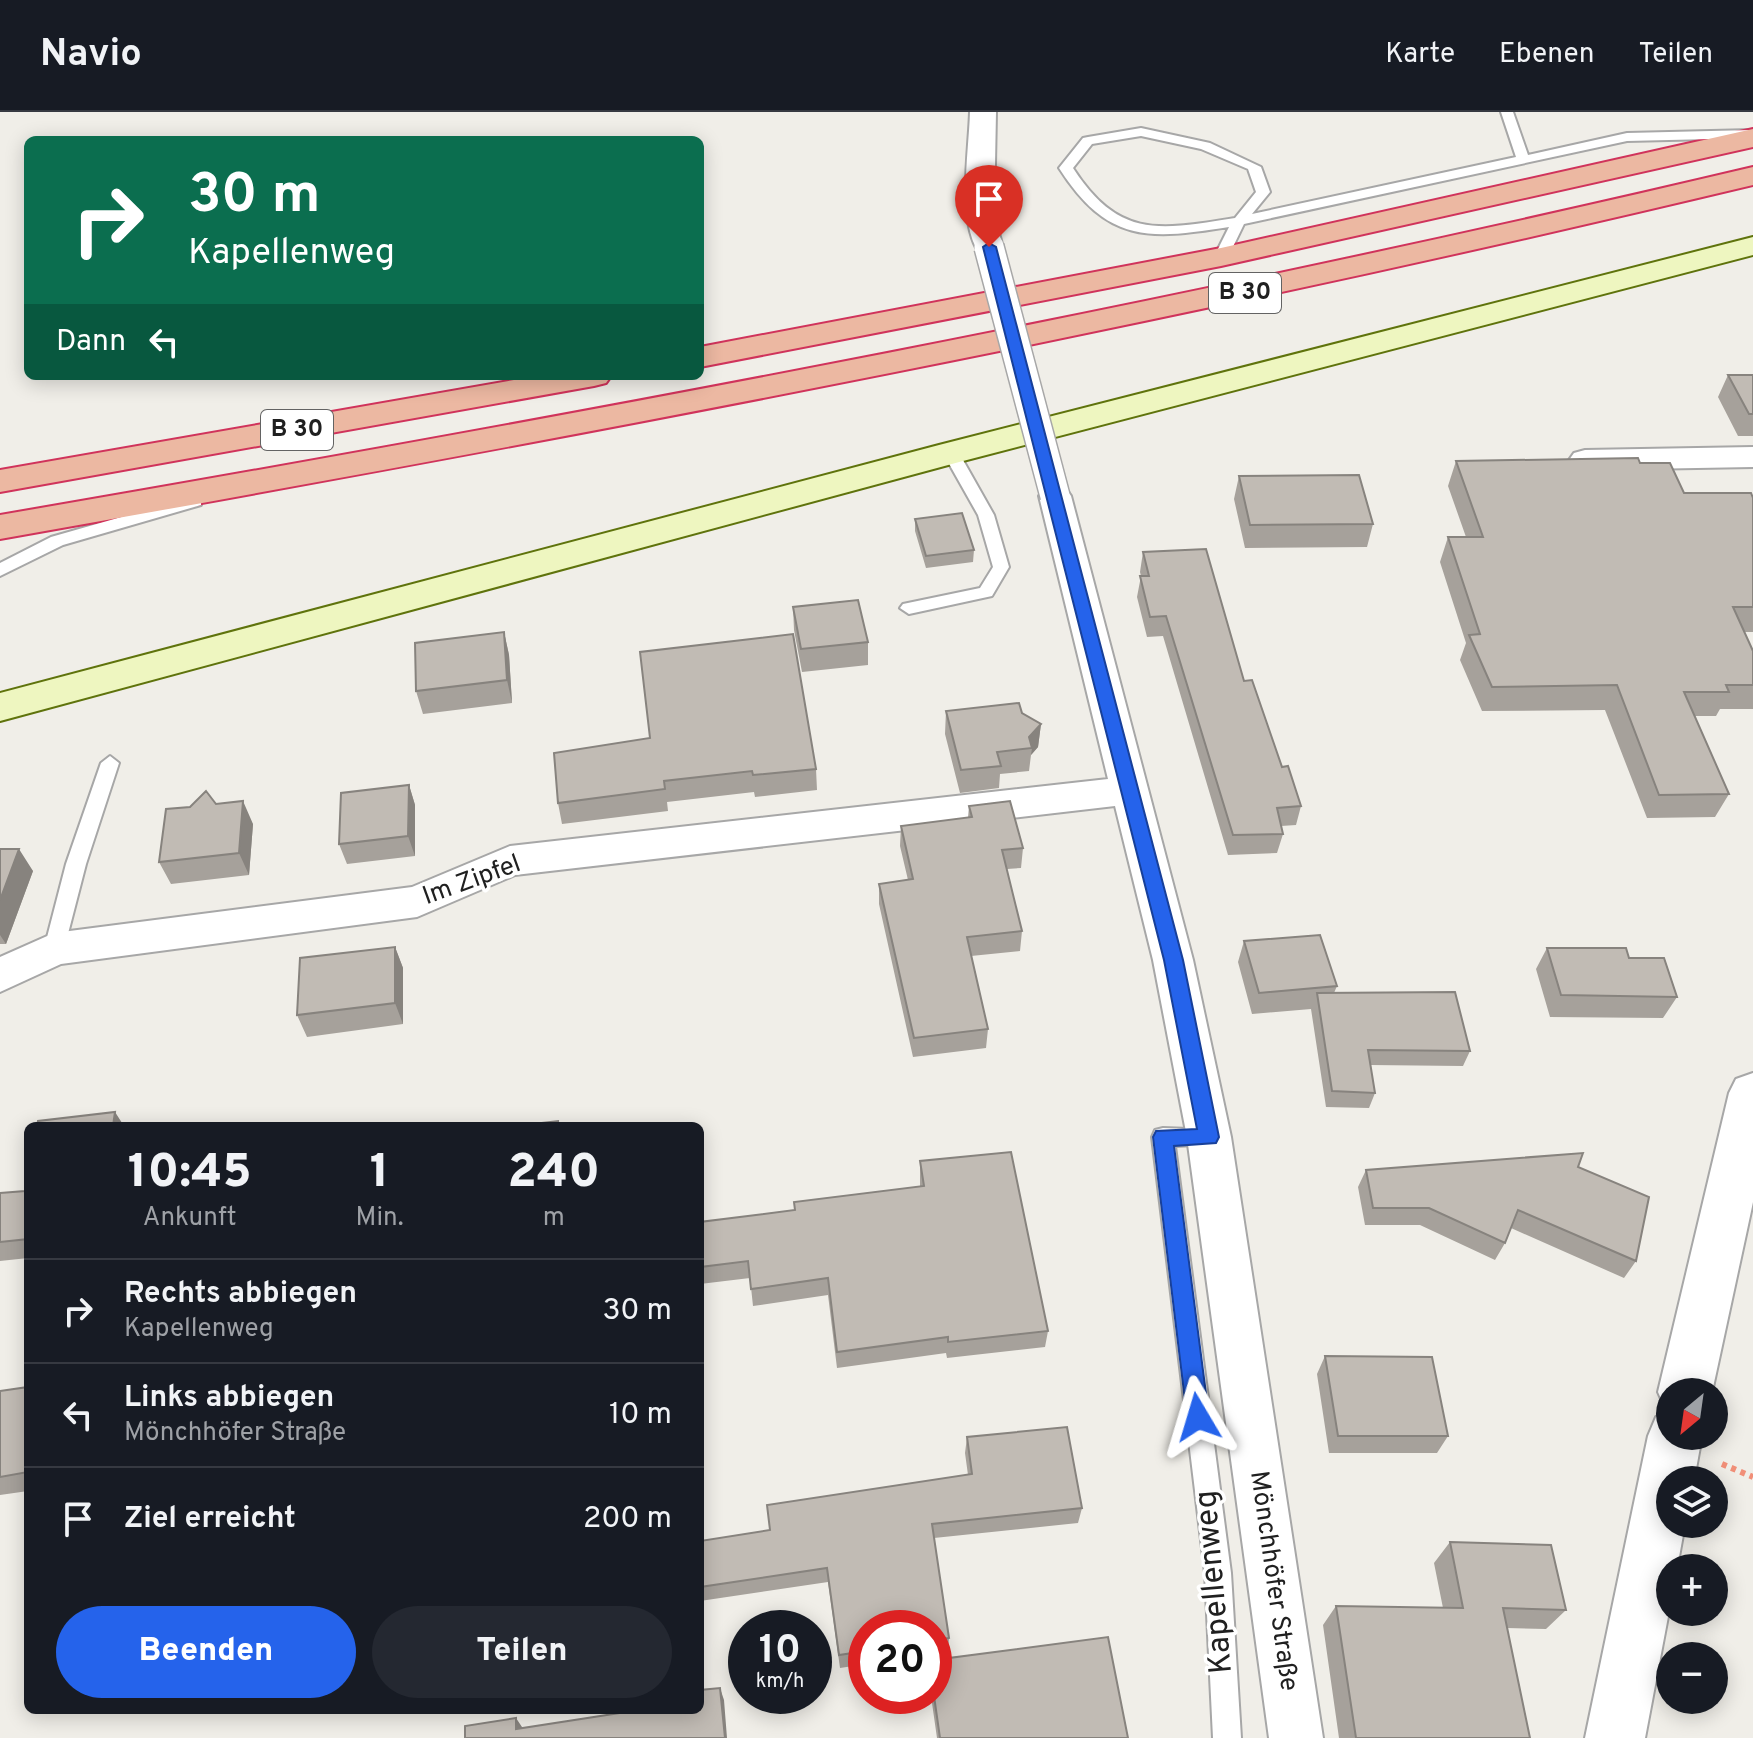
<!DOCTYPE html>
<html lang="de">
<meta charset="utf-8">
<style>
body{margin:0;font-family:Overpass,sans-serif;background:#242831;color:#f1f3f6;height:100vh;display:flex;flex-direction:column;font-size:30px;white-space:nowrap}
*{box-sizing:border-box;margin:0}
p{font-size:26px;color:#9ea1a6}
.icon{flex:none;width:44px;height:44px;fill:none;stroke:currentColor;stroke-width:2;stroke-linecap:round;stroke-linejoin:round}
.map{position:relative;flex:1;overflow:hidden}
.panel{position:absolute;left:24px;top:1010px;width:680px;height:592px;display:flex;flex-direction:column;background:#171b24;border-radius:12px;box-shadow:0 4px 20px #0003}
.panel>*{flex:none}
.top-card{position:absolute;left:24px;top:24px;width:680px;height:244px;border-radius:12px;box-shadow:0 4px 20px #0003;background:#0b6e4f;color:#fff;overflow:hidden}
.needle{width:52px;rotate:209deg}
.tools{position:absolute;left:1656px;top:1266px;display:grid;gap:16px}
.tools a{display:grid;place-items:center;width:72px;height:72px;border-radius:50%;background:#171b24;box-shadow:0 4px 20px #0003;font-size:40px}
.speed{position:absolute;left:728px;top:1498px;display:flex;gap:16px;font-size:40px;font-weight:700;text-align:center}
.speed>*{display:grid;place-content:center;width:104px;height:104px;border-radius:50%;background:#171b24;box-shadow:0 4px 20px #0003;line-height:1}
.speed small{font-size:20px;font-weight:400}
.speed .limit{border:12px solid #d22;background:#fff;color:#111}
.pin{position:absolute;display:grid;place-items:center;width:68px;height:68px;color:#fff;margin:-82px -34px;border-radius:50% 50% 50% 0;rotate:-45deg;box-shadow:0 0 8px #0007}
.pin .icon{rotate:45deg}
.me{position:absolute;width:88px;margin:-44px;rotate:353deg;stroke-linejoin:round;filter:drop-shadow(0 0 6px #0008)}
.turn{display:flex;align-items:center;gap:28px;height:168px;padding:0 32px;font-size:36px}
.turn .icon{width:104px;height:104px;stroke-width:2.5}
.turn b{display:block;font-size:56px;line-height:68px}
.then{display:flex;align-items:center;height:76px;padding:0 32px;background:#0003;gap:16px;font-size:30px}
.eta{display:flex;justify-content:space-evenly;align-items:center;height:136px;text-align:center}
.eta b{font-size:48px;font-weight:800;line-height:56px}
.primary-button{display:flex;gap:16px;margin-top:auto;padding:16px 32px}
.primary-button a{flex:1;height:92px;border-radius:48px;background:#2563eb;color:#fff;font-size:32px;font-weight:800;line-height:92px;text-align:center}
.primary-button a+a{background:#242831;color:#f1f3f6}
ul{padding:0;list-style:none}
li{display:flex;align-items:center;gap:24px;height:104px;padding:0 32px;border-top:2px solid #363941}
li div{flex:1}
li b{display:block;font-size:30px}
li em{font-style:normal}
header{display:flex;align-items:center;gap:48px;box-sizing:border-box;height:112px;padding:0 40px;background:#171b24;border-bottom:2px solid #363941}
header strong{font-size:38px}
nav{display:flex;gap:44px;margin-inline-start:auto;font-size:28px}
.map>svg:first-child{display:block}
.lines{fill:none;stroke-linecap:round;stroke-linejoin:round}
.service-casing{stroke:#a7a7a7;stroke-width:4}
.minor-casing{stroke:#a7a7a7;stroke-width:4}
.tertiary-casing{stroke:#a7a7a7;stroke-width:4}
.secondary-casing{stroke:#5f730c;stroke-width:4}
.trunk-casing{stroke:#d0335b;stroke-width:4}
.path{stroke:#f18f78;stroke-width:6;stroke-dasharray:5 5;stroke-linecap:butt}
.service{fill:#fff;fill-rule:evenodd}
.minor{fill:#fff;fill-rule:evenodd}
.tertiary{fill:#fff;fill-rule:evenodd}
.secondary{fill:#eef6c0;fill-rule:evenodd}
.trunk{fill:#ecb8a2;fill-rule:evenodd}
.minor-bridge-casing{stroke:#a7a7a7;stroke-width:32;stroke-linecap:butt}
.minor-bridge{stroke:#fff;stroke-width:29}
.wall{fill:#a6a19b}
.shaded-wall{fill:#87837e}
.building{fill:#c1bbb4;stroke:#87837e;stroke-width:2}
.route{fill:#2563eb;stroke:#184099;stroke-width:2}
.labels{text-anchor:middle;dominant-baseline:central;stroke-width:7;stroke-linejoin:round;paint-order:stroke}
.shield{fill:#fff;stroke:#636363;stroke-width:2}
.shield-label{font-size:24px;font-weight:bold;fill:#202020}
.street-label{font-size:26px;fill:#202020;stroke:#fff}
.near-street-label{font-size:32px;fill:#202020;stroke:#fff}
</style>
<header>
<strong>Navio</strong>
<nav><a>Karte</a><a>Ebenen</a><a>Teilen</a></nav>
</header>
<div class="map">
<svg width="1753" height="1626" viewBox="0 0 1753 1626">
<rect width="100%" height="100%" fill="#f0eee8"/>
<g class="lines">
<defs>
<path id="service" d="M 1501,0 L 1513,0 L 1528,43 L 1627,21 L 1753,18 L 1753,26 L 1627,29 L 1244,112 L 1228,145 L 1221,149 L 1214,145 L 1229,115 C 1148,128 1107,131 1059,56 L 1083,26 L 1088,25 L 1141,16 L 1210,31 L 1261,55 L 1270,80 L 1252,102 L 1516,45 ZM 1141,24 L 1201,37 L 1248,57 L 1256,80 L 1235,106 C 1159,118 1119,127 1073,56 L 1092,32 Z
M 951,336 L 959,341 L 994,403 L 1009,455 L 992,484 L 909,502 L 900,496 L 903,492 L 980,476 L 993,455 L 978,403 L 943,341 Z
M 195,384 L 201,385 L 201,393 L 63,433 L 0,464 L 0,451 L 51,425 Z
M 110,644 L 119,651 L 86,752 L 64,837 L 61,843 L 47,843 L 44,837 L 66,752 L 101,651 Z
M 1163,1016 L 1217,1018 L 1220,1025 L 1217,1032 L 1175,1034 L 1231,1461 L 1241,1626 L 1213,1626 L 1205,1461 L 1152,1025 L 1155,1018 Z"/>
<path id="minor" d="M 970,0 L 996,0 L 994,104 L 1003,135 L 999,141 L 989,143 L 979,141 C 957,108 969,39 970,0 Z
M 1753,335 L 1753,355 L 1585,358 L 1574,355 L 1569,348 L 1574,341 L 1585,338 Z
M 1055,374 L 1066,377 L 1071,384 L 1193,848 L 1231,1025 L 1323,1626 L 1269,1626 L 1187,1025 L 1153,848 L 1115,694 L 515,763 L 417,805 L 61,852 L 0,880 L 0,845 L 54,821 L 412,775 L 510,734 L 1108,667 L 1039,384 L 1044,377 Z"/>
<path id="tertiary" d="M 1753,961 L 1753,1090 L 1712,1280 L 1670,1280 L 1670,1300 L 1666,1298 L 1658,1280 L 1729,981 L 1736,967 Z
M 1670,1300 L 1670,1324 L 1702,1324 L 1694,1368 L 1670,1368 L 1670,1412 L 1685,1412 L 1677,1456 L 1670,1456 L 1670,1494 L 1645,1626 L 1585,1626 L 1648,1324 L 1656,1305 Z"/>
<path id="secondary" d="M 1753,125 L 1753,143 L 963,349 L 0,609 L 0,581 L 939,333 Z"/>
<path id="trunk" d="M 1753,17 L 1753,35 L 1221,154 L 700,255 L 700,235 L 1221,136 Z
M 1753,55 L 1753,73 C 1173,212 588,323 0,427 L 0,403 C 588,302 1173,192 1753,55 Z
M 537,264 L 611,264 L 606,271 L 594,274 L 0,380 L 0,358 Z"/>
</defs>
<use href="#service" class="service-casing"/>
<use href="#minor" class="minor-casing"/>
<use href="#tertiary" class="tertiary-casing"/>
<use href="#secondary" class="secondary-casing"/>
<use href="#trunk" class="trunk-casing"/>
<path class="path" d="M 1722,1352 L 1753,1365"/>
<use href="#service" class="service"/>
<use href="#minor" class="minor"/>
<use href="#tertiary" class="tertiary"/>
<use href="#secondary" class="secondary"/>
<use href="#trunk" class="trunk"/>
<defs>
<path id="minor-bridge" d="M 989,135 L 1055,384"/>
</defs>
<use href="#minor-bridge" class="minor-bridge-casing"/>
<use href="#minor-bridge" class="minor-bridge"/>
</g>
<path class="wall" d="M 1728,263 L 1753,263 L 1753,324 L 1738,324 L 1718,285 Z
M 1456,349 L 1640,351 L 1684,381 L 1753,386 L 1753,520 L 1744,520 L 1753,539 L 1753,597 L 1720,597 L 1716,604 L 1694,604 L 1729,682 L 1715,705 L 1647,706 L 1605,598 L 1482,599 L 1460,548 L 1466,531 L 1440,450 L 1448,425 L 1466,425 L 1448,374 Z
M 1239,364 L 1373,412 L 1367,435 L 1245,436 L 1234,387 Z
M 915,407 L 974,438 L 973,450 L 926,456 L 915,419 Z
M 1143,440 L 1244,569 L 1282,655 L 1301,694 L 1296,713 L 1281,714 L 1283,722 L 1277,741 L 1228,743 L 1163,524 L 1147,525 L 1137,485 L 1141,464 L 1140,460 Z
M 793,495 L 868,530 L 868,553 L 802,560 L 794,518 Z
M 504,520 L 509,543 L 512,591 L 423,602 L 416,579 Z
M 946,599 L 1022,601 L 1041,612 L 1038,635 L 1031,643 L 1029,659 L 1000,662 L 999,676 L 960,681 L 945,622 Z
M 554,641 L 816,657 L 817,678 L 755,685 L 754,680 L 667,690 L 668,699 L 562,712 L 558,691 Z
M 409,673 L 415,693 L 415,744 L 347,752 L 339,732 Z
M 216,692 L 253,712 L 249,763 L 171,772 L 159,750 Z
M 969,694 L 1023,736 L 1021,756 L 1007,757 L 1022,819 L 1020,839 L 971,844 L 988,917 L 986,936 L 913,945 L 879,792 L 879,772 L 908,768 L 900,734 L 901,714 L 968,706 Z
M 0,737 L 33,759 L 6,832 L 0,832 Z
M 1244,829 L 1337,874 L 1334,881 L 1470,939 L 1463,954 L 1370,953 L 1375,981 L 1369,996 L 1326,995 L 1311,897 L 1252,902 L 1238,850 Z
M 395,835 L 403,856 L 403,912 L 307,925 L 297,903 Z
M 1547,836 L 1629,846 L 1677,885 L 1663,906 L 1550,905 L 1536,857 Z
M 920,1049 L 1048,1219 L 1045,1235 L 947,1246 L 946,1241 L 837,1256 L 828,1183 L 753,1194 L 750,1166 L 700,1172 L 700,1110 L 794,1098 L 920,1074 Z
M 1578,1055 L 1636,1149 L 1624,1166 L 1511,1116 L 1505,1131 L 1495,1148 L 1420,1113 L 1365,1113 L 1358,1075 L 1366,1058 Z
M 28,1061 L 28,1146 L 0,1149 L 0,1081 L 25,1079 Z
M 1325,1244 L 1448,1324 L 1437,1341 L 1329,1341 L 1317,1262 Z
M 28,1275 L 28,1379 L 0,1383 L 0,1279 Z
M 967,1325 L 1082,1396 L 1078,1411 L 934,1426 L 949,1526 L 948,1539 L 934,1541 L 934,1516 L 866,1516 L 866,1552 L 840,1556 L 828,1470 L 700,1489 L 700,1429 L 770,1418 L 968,1363 L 965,1341 Z
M 1450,1430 L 1566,1498 L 1546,1517 L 1507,1516 L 1530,1626 L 1339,1626 L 1323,1513 L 1336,1494 L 1443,1496 L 1434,1451 Z
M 931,1584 L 934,1584 L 1128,1626 L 937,1626 Z"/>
<path class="shaded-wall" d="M 504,520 L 509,543 L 512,591 L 507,568 Z
M 1041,612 L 1038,635 L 1031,643 L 1032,636 L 1029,625 Z
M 409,673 L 415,693 L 415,744 L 408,724 Z
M 243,689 L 253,712 L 249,763 L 239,741 Z
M 19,737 L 33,759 L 6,832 L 0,823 L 0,788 Z
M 395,835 L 403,856 L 403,912 L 395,891 Z
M 115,1000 L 124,1014 L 113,1014 Z
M 720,1576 L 724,1588 L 727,1626 L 725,1626 Z
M 516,1606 L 524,1618 L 516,1617 Z"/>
<path class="building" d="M 1728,263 L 1753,263 L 1753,302 L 1749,302 Z
M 1638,346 L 1640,351 L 1670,351 L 1684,381 L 1751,381 L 1753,386 L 1753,495 L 1733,495 L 1753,539 L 1753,573 L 1726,573 L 1729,580 L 1684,580 L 1729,682 L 1659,683 L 1617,573 L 1492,575 L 1469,523 L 1480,522 L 1448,425 L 1483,425 L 1456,349 Z
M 1359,363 L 1373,412 L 1250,413 L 1239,364 Z
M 962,401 L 974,438 L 926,444 L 915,407 Z
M 1206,437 L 1244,569 L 1252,568 L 1282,655 L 1288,654 L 1301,694 L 1277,696 L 1283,722 L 1233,723 L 1166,504 L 1150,505 L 1140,464 L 1149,464 L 1143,440 Z
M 858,488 L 868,530 L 801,537 L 793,495 Z
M 504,520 L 507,568 L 416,579 L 415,531 Z
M 793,522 L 816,657 L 753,663 L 752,659 L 664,669 L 665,677 L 558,691 L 554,641 L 650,626 L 640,540 Z
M 1019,591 L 1022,601 L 1041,612 L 1029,625 L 1032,636 L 997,640 L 1001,654 L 961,658 L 946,599 Z
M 409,673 L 408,724 L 339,732 L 341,681 Z
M 206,679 L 216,692 L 243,689 L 239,741 L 159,750 L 166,697 L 190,695 Z
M 1010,689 L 1023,736 L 1002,738 L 1022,819 L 967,825 L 988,917 L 914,926 L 879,772 L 913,767 L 901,714 L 972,705 L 969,694 Z
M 0,737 L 19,737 L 0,788 Z
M 1320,823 L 1337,874 L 1259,881 L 1244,829 Z
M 395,835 L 395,891 L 297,903 L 300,846 Z
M 1547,836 L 1626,836 L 1629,846 L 1664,846 L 1677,885 L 1561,883 Z
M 1455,880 L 1470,939 L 1368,938 L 1375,981 L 1332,979 L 1317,881 Z
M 115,1000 L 113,1014 L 37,1014 L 38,1009 Z
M 558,1009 L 558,1014 L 515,1014 Z
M 1011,1040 L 1048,1219 L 948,1230 L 948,1225 L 837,1240 L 828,1166 L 751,1177 L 748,1149 L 700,1155 L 700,1110 L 795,1098 L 794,1090 L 924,1074 L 920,1049 Z
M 1583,1041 L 1578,1055 L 1649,1085 L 1636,1149 L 1518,1098 L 1505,1131 L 1429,1096 L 1373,1096 L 1366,1058 Z
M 28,1061 L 28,1127 L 0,1130 L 0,1081 L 25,1079 Z
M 1325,1244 L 1432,1245 L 1448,1324 L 1338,1324 Z
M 28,1275 L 28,1360 L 0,1365 L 0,1279 Z
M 1067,1315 L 1082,1396 L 932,1412 L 949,1526 L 934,1528 L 934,1516 L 866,1516 L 866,1539 L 839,1543 L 827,1456 L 700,1475 L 700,1429 L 770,1418 L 767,1393 L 972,1362 L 967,1325 Z
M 1450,1430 L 1551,1433 L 1566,1498 L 1503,1496 L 1530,1626 L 1356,1626 L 1336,1494 L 1463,1496 Z
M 1108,1525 L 1128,1626 L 940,1626 L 934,1584 L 934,1548 Z
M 720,1576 L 725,1626 L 465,1626 L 465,1614 L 516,1606 L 516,1617 L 639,1598 L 700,1598 L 700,1578 Z"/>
<path class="route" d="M 989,131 L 996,135 L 1183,848 L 1219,1025 L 1216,1031 L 1174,1034 L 1209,1305 L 1206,1313 L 1198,1316 L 1190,1313 L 1187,1305 L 1153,1025 L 1156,1019 L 1197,1017 L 1164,848 L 983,135 Z"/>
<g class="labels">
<g class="shield">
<rect x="1209" y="161" width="72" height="40" rx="6"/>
<rect x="261" y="298" width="72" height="40" rx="6"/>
</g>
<g class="shield-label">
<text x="1245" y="181">B 30</text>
<text x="297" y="318">B 30</text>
</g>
<g class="street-label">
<text transform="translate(472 769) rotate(-20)">Im Zipfel</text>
<text transform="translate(1273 1469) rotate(82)">Mönchhöfer Straße</text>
</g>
<g class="near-street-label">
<text transform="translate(1215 1470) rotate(-95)">Kapellenweg</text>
</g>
</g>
</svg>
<div class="tools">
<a><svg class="needle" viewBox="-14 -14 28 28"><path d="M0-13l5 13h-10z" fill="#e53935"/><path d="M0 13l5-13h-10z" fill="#9ea1a6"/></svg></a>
<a><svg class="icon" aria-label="layers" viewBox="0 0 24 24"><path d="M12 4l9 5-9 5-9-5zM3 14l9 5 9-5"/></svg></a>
<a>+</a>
<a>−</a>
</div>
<div class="speed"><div>10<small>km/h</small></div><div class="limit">20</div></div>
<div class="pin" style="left:989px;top:135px;background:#d93025"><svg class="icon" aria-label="arrive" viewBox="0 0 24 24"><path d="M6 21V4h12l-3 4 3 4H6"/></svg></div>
<svg class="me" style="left:1198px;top:1305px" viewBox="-20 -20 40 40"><path d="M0-17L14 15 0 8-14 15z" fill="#2563eb" stroke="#fff" stroke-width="4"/></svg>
<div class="top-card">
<div class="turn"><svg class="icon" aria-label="right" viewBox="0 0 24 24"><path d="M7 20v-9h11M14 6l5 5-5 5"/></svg><div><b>30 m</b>Kapellenweg</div></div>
<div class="then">Dann<svg class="icon" aria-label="left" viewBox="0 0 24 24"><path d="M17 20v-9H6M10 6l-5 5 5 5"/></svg></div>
</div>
<section class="panel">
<div class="eta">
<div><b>10:45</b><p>Ankunft</p></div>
<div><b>1</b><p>Min.</p></div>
<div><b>240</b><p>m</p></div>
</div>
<ul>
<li><svg class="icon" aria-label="right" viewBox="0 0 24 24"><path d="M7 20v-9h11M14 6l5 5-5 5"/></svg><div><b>Rechts abbiegen</b><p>Kapellenweg</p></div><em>30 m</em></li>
<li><svg class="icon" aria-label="left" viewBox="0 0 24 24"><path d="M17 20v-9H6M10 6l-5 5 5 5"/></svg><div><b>Links abbiegen</b><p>Mönchhöfer Straße</p></div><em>10 m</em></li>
<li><svg class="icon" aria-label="arrive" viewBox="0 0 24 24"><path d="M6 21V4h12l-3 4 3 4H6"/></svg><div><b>Ziel erreicht</b></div><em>200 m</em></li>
</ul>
<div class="primary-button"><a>Beenden</a><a>Teilen</a></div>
</section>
</div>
